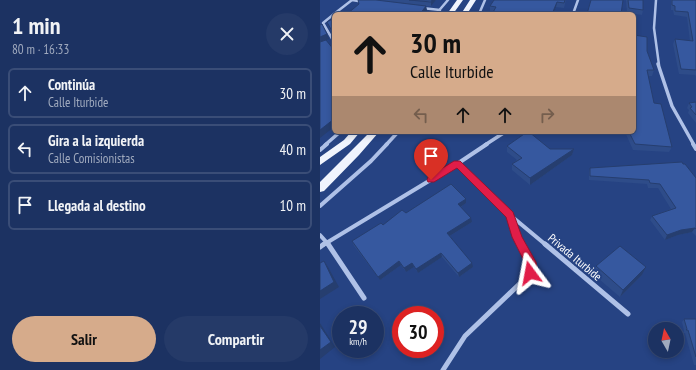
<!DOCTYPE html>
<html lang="es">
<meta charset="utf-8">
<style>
body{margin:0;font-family:"PT Sans Narrow",sans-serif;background:#253a68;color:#f1f3f6;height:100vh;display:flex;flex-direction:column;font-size:15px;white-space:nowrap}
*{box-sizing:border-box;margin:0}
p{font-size:13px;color:#a0aabe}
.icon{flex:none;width:22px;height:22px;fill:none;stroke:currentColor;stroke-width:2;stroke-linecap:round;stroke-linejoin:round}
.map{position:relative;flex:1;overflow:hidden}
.side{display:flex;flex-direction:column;background:#1c3262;width:320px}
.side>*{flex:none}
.top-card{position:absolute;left:12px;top:12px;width:304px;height:122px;border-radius:6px;box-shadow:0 2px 6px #0003,0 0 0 1px #3a4d77;background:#d6ab8b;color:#111;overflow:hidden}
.needle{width:26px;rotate:351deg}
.controls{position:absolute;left:328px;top:322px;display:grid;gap:8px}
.controls a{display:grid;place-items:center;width:36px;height:36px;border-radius:50%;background:#1c3262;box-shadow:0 2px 6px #0003,0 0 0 1px #3a4d77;font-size:20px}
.speed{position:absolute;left:12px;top:306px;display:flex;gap:8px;font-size:20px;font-weight:700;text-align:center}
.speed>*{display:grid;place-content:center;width:52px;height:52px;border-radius:50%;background:#1c3262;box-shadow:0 2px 6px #0003,0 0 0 1px #3a4d77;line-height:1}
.speed small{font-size:10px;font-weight:400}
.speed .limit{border:6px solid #d22;background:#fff;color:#111}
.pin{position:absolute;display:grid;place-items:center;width:34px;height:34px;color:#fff;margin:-41px -17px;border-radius:50% 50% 50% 0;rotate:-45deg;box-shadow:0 0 4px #0007}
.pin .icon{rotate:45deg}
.me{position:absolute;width:44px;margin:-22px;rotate:347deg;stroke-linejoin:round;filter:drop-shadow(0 0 3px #0008)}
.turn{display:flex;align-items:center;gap:14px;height:84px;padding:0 12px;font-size:18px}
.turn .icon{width:52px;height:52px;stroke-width:2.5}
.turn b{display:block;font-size:28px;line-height:34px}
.lanes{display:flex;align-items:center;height:38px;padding:0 12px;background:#0003;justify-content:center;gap:20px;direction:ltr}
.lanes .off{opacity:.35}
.round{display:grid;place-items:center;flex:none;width:42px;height:42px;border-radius:21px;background:#253a68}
.overview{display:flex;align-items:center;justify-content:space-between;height:68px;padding:0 12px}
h1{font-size:24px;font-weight:700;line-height:30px}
.cta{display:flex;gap:8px;margin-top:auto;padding:8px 12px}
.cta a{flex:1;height:46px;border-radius:24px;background:#d6ab8b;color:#111;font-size:16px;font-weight:700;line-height:46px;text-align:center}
.cta a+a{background:#253a68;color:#f1f3f6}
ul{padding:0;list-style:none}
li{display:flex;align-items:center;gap:12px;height:50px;margin:0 8px 6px;padding:0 4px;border:2px solid #3a4d77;border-radius:6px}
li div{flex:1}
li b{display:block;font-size:15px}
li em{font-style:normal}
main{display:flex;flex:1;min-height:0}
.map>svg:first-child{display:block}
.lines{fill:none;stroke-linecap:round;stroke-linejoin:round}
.minor-far3{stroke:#afc1e7;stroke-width:2.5}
.minor-far2{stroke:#afc1e7;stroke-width:3.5}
.minor-far1{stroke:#afc1e7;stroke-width:4}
.minor{stroke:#afc1e7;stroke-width:5}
.primary{fill:#f0f4fd;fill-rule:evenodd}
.wall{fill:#2e4c89}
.shaded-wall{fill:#263e6f}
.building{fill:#36589f;stroke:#263e6f}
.route{fill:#e11d48;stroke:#92132f}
.labels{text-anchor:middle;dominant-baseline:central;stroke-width:4;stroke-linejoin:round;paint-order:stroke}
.street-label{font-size:12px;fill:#fff;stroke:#264383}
</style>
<main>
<section class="side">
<div class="overview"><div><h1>1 min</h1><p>80 m · 16:33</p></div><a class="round"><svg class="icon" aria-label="close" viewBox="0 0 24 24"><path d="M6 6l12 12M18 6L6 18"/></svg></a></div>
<ul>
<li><svg class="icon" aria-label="ahead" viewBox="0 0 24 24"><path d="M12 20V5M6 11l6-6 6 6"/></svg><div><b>Continúa</b><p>Calle Iturbide</p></div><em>30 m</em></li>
<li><svg class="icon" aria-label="left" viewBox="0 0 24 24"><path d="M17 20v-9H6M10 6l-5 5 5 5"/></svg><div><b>Gira a la izquierda</b><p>Calle Comisionistas</p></div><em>40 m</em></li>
<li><svg class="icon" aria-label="arrive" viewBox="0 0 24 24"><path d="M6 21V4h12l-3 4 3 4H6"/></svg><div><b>Llegada al destino</b></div><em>10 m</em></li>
</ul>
<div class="cta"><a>Salir</a><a>Compartir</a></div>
</section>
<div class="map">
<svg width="376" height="370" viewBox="0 0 376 370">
<rect width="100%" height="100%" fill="#264383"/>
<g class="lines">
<path class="minor-far3" d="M 32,0 L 44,2
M 336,0 L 334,28 L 339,65
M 102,8 L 120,10
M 14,14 L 3,23 L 14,42
M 14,14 L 32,0
M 116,14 L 128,0
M 159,14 L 165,0
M 253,14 L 258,0"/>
<path class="minor-far2" d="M 338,64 L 352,106 L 374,145
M 5,145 L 20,132
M 66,145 L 78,132
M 165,145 L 185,132"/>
<path class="minor-far1" d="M 373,144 L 376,149
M 0,150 L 7,144
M 137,164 L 190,215 L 226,245
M 0,206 L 51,161 L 67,144
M 190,215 L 201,245
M 0,235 L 9,245
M 3,245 L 137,164 L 167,144"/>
<path class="minor" d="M 8,244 L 44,298
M 225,244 L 308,314
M 0,247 L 4,244
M 123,370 L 145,336 L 211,273 L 209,259 L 201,244"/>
<path class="primary" d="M 137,0 L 143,0 L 133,14 L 127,14 Z
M 150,0 L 156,0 L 147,14 L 141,14 Z
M 31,132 L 40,132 L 30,144 L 0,165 L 0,157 L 24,140 Z
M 50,132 L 59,132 L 39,155 L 4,191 L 0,192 L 0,182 Z"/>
</g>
<path class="wall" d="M 56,0 L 116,0 L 111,6 L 106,6 L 107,11 L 105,14 L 27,14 Z
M 174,0 L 246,0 L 244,8 L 236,7 L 233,14 L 172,14 L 174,11 L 170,11 L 170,6 Z
M 306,0 L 323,0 L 323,10 L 322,15 L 307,13 Z
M 351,0 L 376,0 L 376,76 L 375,75 L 359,74 L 353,44 L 355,39 L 370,41 L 367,17 L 354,15 L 353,10 L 351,10 Z
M 14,18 L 14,37 L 9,28 L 7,22 Z
M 314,35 L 327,51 L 334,70 L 332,76 L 328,76 L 334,103 L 352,147 L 349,152 L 313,150 L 305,132 L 314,132 Z
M 376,102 L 376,123 L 368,113 L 369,110 L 367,108 L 369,103 Z
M 187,146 L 230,149 L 254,149 L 252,155 L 210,185 L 192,170 L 192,164 L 197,160 L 187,152 Z
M 363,164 L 376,178 L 376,236 L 372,232 L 358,235 L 345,240 L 330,220 L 332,216 L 351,209 L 338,188 L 328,188 L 327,184 L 269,180 L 269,172 L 270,168 Z
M 146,199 L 146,203 L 141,207 L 152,222 L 130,236 L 153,267 L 139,277 L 122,257 L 98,273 L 94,267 L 86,272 L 81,265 L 60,280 L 34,246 L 32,241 L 86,213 Z
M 276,266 L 326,267 L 322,275 L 300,297 L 273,274 Z
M 364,319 L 376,319 L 376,365 L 374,365 L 365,333 L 363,333 L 364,331 L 362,322 Z"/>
<path class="shaded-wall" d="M 112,0 L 116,0 L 111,6 L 111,2 Z
M 237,2 L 236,7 L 233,14 L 232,14 Z
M 106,6 L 107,11 L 105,14 L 100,14 Z
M 7,34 L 9,39 L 0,43 L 0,37 Z
M 14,119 L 14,127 L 0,138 L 0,130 Z
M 254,149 L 252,155 L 210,185 L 210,178 Z
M 146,199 L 146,203 L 139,208 L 138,204 Z
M 151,218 L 152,222 L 128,237 L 127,233 Z
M 375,228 L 372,232 L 358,235 L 345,240 L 347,235 L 361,230 Z
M 121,253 L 122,257 L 98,273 L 96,269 Z
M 4,261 L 8,267 L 19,287 L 0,299 L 0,291 Z
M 79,261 L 81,265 L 60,280 L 58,277 Z
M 92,263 L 94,267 L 86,272 L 84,268 Z
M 152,263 L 153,267 L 139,277 L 138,273 Z
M 326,267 L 322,275 L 300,297 L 303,290 Z
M 0,323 L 15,347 L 0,359 Z"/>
<path class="building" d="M 38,0 L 56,0 L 106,6 L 100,14 L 27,14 L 39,4 Z
M 89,0 L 112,0 L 111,2 Z
M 174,0 L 245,0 L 244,3 L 237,2 L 232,14 L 172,14 L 176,7 L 170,6 Z
M 271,0 L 303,0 L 301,14 L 267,14 Z
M 308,0 L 323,0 L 323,10 L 309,8 Z
M 352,0 L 376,0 L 376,70 L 361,69 L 355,39 L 373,41 L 368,12 L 355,11 L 355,6 L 352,5 Z
M 14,18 L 14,33 L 13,33 L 7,22 Z
M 2,24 L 7,34 L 0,37 L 0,25 Z
M 314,35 L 327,37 L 327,51 L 334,70 L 327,70 L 334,103 L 341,104 L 352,147 L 315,144 L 309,132 L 314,132 L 314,91 L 315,91 L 314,75 Z
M 6,40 L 14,50 L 14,119 L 0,130 L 0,42 Z
M 376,102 L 376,115 L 370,108 L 372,107 L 369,103 Z
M 207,132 L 209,132 L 230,149 L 254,149 L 210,178 L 192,164 L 202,158 L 187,146 Z
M 362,162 L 363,164 L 365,164 L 376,178 L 376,229 L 375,228 L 361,230 L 347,235 L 332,216 L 356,208 L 340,184 L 330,183 L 329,180 L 270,176 L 270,168 Z
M 131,184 L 146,199 L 138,204 L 151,218 L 127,233 L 152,263 L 138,273 L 121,253 L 96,269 L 92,263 L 84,268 L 79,261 L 58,277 L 32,241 L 61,223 L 63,225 L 82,210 L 86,213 Z
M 300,246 L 326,267 L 303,290 L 276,266 Z
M 4,261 L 14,282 L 0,291 L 0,263 Z
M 364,319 L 376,319 L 376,357 L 368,330 L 366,330 L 367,329 Z
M 0,326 L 11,342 L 0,350 Z"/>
<path class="route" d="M 134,161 L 140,161 L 193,212 L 202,237 L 216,262 L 217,267 L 214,277 L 210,278 L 207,277 L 205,263 L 192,237 L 186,217 L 137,168 L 114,182 L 108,182 L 107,180 L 108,177 Z"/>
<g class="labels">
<g class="street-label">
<text transform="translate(255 257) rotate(40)">Privada Iturbide</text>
</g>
</g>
</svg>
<div class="controls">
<a><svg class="needle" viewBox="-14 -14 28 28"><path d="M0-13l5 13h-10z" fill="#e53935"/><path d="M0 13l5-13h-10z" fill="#a0aabe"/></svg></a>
</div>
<div class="speed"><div>29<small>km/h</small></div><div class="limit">30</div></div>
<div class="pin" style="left:111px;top:180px;background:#d93025"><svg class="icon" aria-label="arrive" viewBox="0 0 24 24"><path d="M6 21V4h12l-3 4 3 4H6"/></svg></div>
<svg class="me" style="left:210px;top:273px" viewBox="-20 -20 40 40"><path d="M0-17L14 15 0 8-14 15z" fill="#e11d48" stroke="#fff" stroke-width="4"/></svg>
<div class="top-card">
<div class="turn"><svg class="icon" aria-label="ahead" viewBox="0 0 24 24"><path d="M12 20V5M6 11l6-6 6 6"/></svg><div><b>30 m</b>Calle Iturbide</div></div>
<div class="lanes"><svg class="icon off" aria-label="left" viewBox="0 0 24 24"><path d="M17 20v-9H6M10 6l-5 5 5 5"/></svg><svg class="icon" aria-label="ahead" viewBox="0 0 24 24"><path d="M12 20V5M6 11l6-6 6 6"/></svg><svg class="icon" aria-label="ahead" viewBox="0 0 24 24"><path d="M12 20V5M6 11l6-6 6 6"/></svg><svg class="icon off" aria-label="right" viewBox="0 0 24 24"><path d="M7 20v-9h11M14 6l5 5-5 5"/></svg></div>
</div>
</div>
</main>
